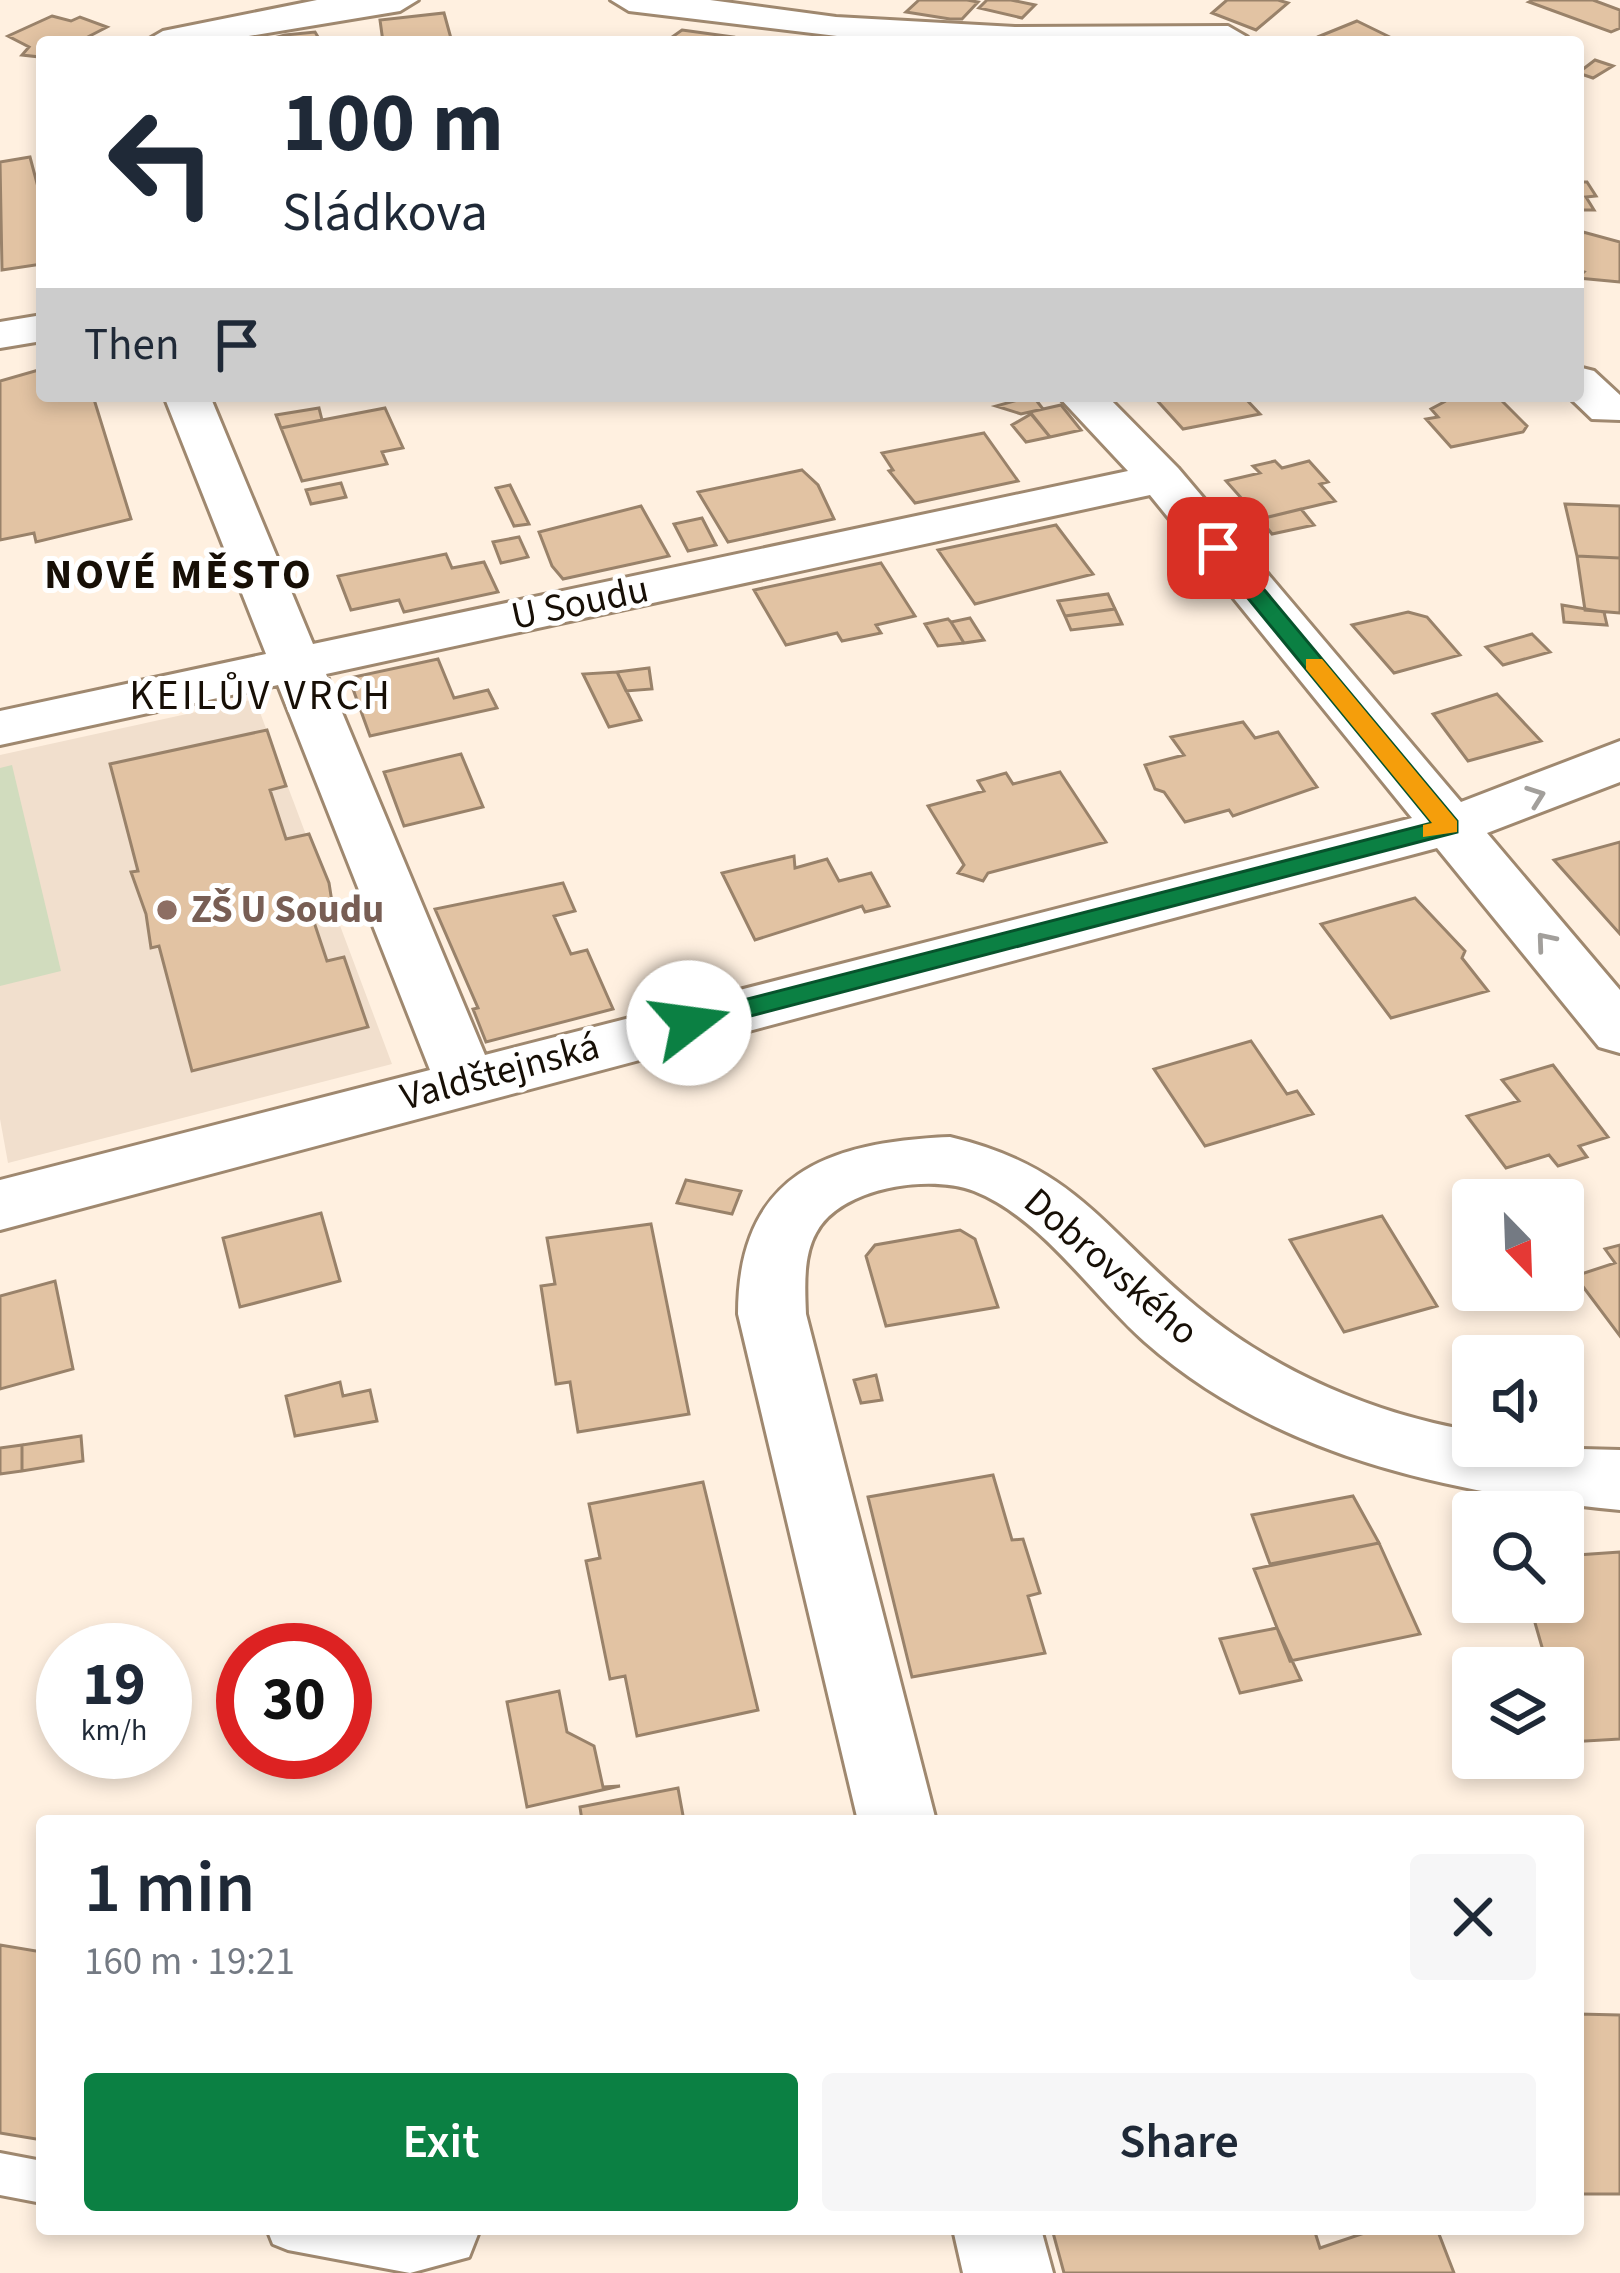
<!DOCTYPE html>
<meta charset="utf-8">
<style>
body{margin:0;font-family:"Source Sans 3",sans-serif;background:#f6f6f7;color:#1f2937;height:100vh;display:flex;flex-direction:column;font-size:45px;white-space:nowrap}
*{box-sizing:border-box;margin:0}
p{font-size:39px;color:#747a83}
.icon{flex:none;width:66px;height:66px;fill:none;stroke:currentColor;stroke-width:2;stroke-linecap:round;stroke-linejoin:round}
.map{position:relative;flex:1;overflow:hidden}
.drawer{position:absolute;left:36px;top:1815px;width:1548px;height:420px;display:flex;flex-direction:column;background:#fff;border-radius:12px;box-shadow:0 6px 18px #0003}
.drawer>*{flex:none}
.top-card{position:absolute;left:36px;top:36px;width:1548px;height:366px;border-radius:12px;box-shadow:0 6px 18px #0003;background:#fff;color:#1f2937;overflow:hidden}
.needle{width:78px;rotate:157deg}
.fabs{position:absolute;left:1452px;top:1179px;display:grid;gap:24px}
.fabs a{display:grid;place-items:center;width:132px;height:132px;border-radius:12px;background:#fff;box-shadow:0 6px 18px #0003;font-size:60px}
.speed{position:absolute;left:36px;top:1623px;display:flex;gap:24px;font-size:60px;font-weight:700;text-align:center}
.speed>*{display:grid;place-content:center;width:156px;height:156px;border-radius:50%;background:#fff;box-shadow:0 6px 18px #0003;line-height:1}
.speed small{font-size:30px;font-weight:400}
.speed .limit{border:18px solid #d22;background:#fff;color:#111}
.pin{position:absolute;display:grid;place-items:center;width:102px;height:102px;color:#fff;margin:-51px;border-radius:24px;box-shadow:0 6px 18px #0006}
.me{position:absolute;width:132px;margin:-66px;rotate:75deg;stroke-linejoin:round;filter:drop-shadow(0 0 9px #0008)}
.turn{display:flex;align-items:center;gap:42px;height:252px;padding:0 48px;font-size:54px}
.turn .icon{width:156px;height:156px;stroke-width:2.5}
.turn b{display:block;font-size:84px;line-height:102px}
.then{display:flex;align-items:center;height:114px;padding:0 48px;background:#0003;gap:24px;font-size:45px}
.round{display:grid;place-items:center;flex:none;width:126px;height:126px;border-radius:12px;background:#f6f6f7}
.overview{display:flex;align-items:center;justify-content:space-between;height:204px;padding:0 48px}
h1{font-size:72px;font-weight:600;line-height:90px}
.action{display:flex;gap:24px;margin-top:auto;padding:24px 48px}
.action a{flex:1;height:138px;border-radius:12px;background:#0b8043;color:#fff;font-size:48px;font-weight:600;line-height:138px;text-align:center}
.action a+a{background:#f6f6f7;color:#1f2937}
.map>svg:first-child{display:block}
.built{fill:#f1dfcd}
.green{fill:#d1dcbe}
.building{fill:#e2c3a3;stroke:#99826a;stroke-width:3}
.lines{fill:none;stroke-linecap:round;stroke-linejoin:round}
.service-casing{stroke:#9f886f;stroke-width:6}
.minor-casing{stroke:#9f886f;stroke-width:6}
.service{fill:#fff;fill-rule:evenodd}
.minor{fill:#fff;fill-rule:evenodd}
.oneway{stroke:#a29f9b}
.route{fill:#0b8043;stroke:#07532c;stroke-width:3}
.slow{fill:#f59e0b}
.education-dot{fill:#8d6e63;stroke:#fff;stroke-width:4.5}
.labels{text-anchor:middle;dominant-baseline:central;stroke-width:10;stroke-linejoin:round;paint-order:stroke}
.street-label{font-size:39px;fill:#170f06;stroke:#fff}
.education-label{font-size:39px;font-weight:bold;fill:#785e54;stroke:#fff;text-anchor:start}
.far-district-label{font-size:42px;font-weight:bold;letter-spacing:3px;fill:#170f06;stroke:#fff}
.neighbourhood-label{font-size:42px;letter-spacing:3px;fill:#170f06;stroke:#fff}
</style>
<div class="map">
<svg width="1620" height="2273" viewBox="0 0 1620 2273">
<rect width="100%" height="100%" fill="#fff0e0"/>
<path class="built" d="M 255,699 L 392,1064 L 8,1163 L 0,1119 L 0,755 Z"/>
<path class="green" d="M 12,765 L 61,971 L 0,986 L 0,768 Z"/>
<path class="building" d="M 919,0 L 967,0 L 978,2 L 962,19 L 950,19 L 906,12 Z
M 987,0 L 1011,0 L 1035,5 L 1022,18 L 979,8 Z
M 1227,0 L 1278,0 L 1288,3 L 1256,30 L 1212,13 Z
M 1533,0 L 1593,0 L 1620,10 L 1620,28 L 1611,32 L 1529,2 Z
M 444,13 L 452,42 L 383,42 L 380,20 Z
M 52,16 L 71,21 L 80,17 L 107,27 L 80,41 L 42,42 L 40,57 L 22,55 L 29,47 L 8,36 Z
M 1357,21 L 1400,42 L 1332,42 L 1320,36 Z
M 682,30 L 733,37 L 730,42 L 665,42 Z
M 315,32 L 321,42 L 259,42 L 285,35 Z
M 1595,60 L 1613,66 L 1593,78 L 1578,73 Z
M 30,157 L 42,202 L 42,264 L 2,270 L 0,162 Z
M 1578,182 L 1587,182 L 1596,196 L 1586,197 L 1594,210 L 1578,210 Z
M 1583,232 L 1620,242 L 1620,282 L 1578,278 L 1584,272 L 1578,270 Z
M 42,369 L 42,396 L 93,396 L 131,519 L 36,542 L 34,533 L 0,540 L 0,381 Z
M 1033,396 L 1043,409 L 1021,414 L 996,406 Z
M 1153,396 L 1243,396 L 1260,414 L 1183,429 Z
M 1438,396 L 1497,396 L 1527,426 L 1523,432 L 1451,447 L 1426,419 L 1438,417 L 1431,409 L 1444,402 Z
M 1061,405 L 1081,430 L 1050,437 L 1030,412 Z
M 319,408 L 322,420 L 281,428 L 276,415 Z
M 385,408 L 403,448 L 382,452 L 387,464 L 302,481 L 281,428 Z
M 1031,414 L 1050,437 L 1026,442 L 1012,425 Z
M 984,433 L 1018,481 L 915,503 L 889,471 L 893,470 L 882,453 Z
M 1275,461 L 1282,468 L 1309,461 L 1328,482 L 1320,484 L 1335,501 L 1260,519 L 1226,481 L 1260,473 L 1253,466 Z
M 802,470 L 818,485 L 834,519 L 728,542 L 698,492 Z
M 341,483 L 346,497 L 311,504 L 306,490 Z
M 510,485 L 529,524 L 514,526 L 496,488 Z
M 1565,504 L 1620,506 L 1620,558 L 1577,556 Z
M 641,506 L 669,556 L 563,579 L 552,566 L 539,532 Z
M 1301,509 L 1314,525 L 1272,534 L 1260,519 Z
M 702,518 L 716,545 L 688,551 L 674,524 Z
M 1056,525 L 1093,574 L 975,604 L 938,550 Z
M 519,537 L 528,557 L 501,563 L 493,542 Z
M 446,554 L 452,568 L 484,562 L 498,592 L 404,612 L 399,600 L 351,610 L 338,576 Z
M 1577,556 L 1620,558 L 1620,613 L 1585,610 Z
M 881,563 L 915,616 L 876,625 L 881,633 L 842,641 L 837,633 L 786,645 L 754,590 Z
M 1108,594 L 1115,609 L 1065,616 L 1058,601 Z
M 1562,605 L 1604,612 L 1607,625 L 1564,622 Z
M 1115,609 L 1122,624 L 1071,630 L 1065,616 Z
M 1408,612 L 1427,617 L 1460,655 L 1394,673 L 1352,625 Z
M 970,618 L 984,640 L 964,643 L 951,622 Z
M 948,619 L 951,622 L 964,643 L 938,646 L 925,624 Z
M 1532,634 L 1550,652 L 1503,665 L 1486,647 Z
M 438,659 L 454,698 L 488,690 L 497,708 L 370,736 L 349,678 Z
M 649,668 L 652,689 L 626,691 L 617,672 Z
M 617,672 L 641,720 L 609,727 L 583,674 Z
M 1497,694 L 1541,741 L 1468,761 L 1433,714 Z
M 1243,722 L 1255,738 L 1278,732 L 1317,787 L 1233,816 L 1229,810 L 1185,822 L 1164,792 L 1155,789 L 1145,765 L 1184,755 L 1171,737 Z
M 267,730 L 286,786 L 270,790 L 286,839 L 309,834 L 329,883 L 332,902 L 309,907 L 327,961 L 344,957 L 368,1027 L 192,1071 L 159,946 L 151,948 L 146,914 L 131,872 L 138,871 L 110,764 Z
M 461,754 L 483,807 L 404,826 L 384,772 Z
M 1060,772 L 1106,842 L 988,873 L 983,881 L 958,873 L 964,865 L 928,806 L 984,791 L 978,781 L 1006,773 L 1013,784 Z
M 1620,842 L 1620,934 L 1554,860 Z
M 794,856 L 795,868 L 827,859 L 839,881 L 871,873 L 889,906 L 865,912 L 862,906 L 755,940 L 722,873 Z
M 563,883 L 575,911 L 554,916 L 571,954 L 587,950 L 613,1009 L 486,1042 L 473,1009 L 478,1008 L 435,909 Z
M 1415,898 L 1465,951 L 1462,958 L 1488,991 L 1391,1018 L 1321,924 Z
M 1251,1041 L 1287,1094 L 1297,1091 L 1313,1114 L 1205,1146 L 1154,1069 Z
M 1553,1065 L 1608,1137 L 1579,1146 L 1587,1157 L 1558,1166 L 1549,1155 L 1506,1168 L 1467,1116 L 1519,1101 L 1502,1080 Z
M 686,1180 L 741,1191 L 732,1214 L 677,1203 Z
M 321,1213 L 340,1281 L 240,1307 L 223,1238 Z
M 1382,1216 L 1437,1306 L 1344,1332 L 1290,1240 Z
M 651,1224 L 689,1414 L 578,1432 L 570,1382 L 556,1384 L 541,1286 L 555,1284 L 547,1238 Z
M 960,1230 L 975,1239 L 998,1307 L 886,1326 L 866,1256 L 875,1245 Z
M 1620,1245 L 1620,1336 L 1575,1276 L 1615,1263 L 1605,1249 Z
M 55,1281 L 73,1369 L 0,1389 L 0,1296 Z
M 876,1375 L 882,1400 L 861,1403 L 854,1380 Z
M 340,1382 L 343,1396 L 370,1390 L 377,1421 L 295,1436 L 286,1396 Z
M 81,1436 L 83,1461 L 22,1471 L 22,1445 Z
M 22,1445 L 22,1471 L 0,1474 L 0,1448 Z
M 993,1475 L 1012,1540 L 1023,1539 L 1040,1593 L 1028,1596 L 1045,1653 L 912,1677 L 868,1497 Z
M 703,1482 L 758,1710 L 637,1736 L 625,1676 L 610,1679 L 586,1561 L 600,1558 L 589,1504 Z
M 1353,1496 L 1379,1543 L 1270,1564 L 1252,1515 Z
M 1379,1543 L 1420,1634 L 1290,1661 L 1254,1569 Z
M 1620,1552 L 1620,1739 L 1569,1742 L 1563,1720 L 1563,1668 L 1548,1668 L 1529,1602 L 1563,1602 L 1563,1556 Z
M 1277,1628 L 1301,1680 L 1240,1693 L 1220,1639 Z
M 559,1691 L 567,1732 L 594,1746 L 603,1787 L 620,1786 L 527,1807 L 507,1702 Z
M 678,1788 L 684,1821 L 582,1821 L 580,1807 Z
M 0,1945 L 42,1952 L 42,2140 L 0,2133 Z
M 1578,2014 L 1620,2015 L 1620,2194 L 1578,2194 Z
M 1052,2229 L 1314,2229 L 1320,2248 L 1376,2229 L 1437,2229 L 1454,2273 L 1064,2273 Z"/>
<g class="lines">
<defs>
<path id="service" d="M 0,2153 L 42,2161 L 42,2203 L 0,2195 Z
M 267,2229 L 480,2229 L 469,2257 L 410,2273 L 288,2250 L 273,2244 Z"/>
<path id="minor" d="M 317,0 L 418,0 L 400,11 L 213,42 L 144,42 L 163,31 Z
M 611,0 L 710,0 L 836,17 L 1015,27 L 1228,26 L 1247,37 L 1243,42 L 887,42 L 629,11 Z
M 42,315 L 42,341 L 0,348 L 0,322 Z
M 1578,367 L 1594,371 L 1620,395 L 1620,420 L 1592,419 L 1568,396 L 1578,396 Z
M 164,396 L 210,396 L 313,644 L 1128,471 L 1058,396 L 1107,396 L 1178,468 L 1461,802 L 1620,741 L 1620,782 L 1487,833 L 1620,990 L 1620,1053 L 1599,1047 L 1437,848 L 0,1230 L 0,1180 L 430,1070 L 278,685 L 0,745 L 0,711 L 266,654 ZM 1150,495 L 1412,818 L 485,1055 L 326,674 Z
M 950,1137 C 1077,1167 1104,1231 1197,1307 C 1276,1372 1373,1414 1473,1431 L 1473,1446 L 1620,1450 L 1620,1510 C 1453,1494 1275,1457 1145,1342 C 1092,1295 1042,1218 974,1191 C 930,1174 840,1187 816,1233 C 803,1256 805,1288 806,1314 L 936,1821 L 858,1821 L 738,1314 C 738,1174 827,1142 950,1137 Z
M 953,2229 L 1041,2229 L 1053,2273 L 963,2273 Z"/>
</defs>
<use href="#service" class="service-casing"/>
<use href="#minor" class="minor-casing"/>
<use href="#service" class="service"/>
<use href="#minor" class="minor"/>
</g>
<defs><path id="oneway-chevron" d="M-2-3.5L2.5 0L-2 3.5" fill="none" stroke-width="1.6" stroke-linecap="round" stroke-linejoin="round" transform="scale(3)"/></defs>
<g class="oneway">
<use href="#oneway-chevron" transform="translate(1536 796) rotate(-20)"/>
<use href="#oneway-chevron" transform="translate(1545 941) rotate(-130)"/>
</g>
<path class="route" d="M 1211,544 L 1226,544 L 1457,821 L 1457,832 L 689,1032 L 680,1030 L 676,1023 L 689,1014 L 1432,823 L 1211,553 Z"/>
<path class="slow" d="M 1306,659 L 1322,659 L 1457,821 L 1457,832 L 1423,837 L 1423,825 L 1432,823 L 1306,669 Z"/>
<circle class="education-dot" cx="167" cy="910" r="12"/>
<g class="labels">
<g class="street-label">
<text transform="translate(580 603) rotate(-12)">U Soudu</text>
<text transform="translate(500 1072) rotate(-15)">Valdštejnská</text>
<text transform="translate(1111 1267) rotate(41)">Dobrovského</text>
</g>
<g class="education-label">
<text x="191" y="910">ZŠ U Soudu</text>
</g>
<g class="far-district-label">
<text x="179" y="575">NOVÉ MĚSTO</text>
</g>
<g class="neighbourhood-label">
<text x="261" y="696">KEILŮV VRCH</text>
</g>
</g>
</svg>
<div class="fabs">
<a><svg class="needle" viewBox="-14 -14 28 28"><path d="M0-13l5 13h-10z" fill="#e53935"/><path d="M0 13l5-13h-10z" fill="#747a83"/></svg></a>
<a><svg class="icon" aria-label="sound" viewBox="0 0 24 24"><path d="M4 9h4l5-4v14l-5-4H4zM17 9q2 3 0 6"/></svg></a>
<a><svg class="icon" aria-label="search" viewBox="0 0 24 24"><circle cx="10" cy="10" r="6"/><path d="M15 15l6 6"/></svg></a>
<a><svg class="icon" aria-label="layers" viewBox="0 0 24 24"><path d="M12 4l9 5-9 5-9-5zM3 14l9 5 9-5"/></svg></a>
</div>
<div class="speed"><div>19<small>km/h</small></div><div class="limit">30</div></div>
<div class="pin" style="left:1218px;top:548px;background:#d93025"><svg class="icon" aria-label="arrive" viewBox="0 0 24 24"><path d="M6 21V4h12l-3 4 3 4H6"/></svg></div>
<svg class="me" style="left:689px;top:1023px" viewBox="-20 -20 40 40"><circle r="19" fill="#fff"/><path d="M0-13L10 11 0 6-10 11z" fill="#0b8043"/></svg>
<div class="top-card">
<div class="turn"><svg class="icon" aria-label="left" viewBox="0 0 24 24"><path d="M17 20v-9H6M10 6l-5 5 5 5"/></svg><div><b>100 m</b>Sládkova</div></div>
<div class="then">Then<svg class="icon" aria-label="arrive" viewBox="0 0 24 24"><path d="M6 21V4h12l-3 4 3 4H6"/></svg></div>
</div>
<section class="drawer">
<div class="overview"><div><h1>1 min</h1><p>160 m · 19:21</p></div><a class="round"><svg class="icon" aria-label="close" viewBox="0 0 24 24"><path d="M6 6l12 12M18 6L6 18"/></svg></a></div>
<div class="action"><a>Exit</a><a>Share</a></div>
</section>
</div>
